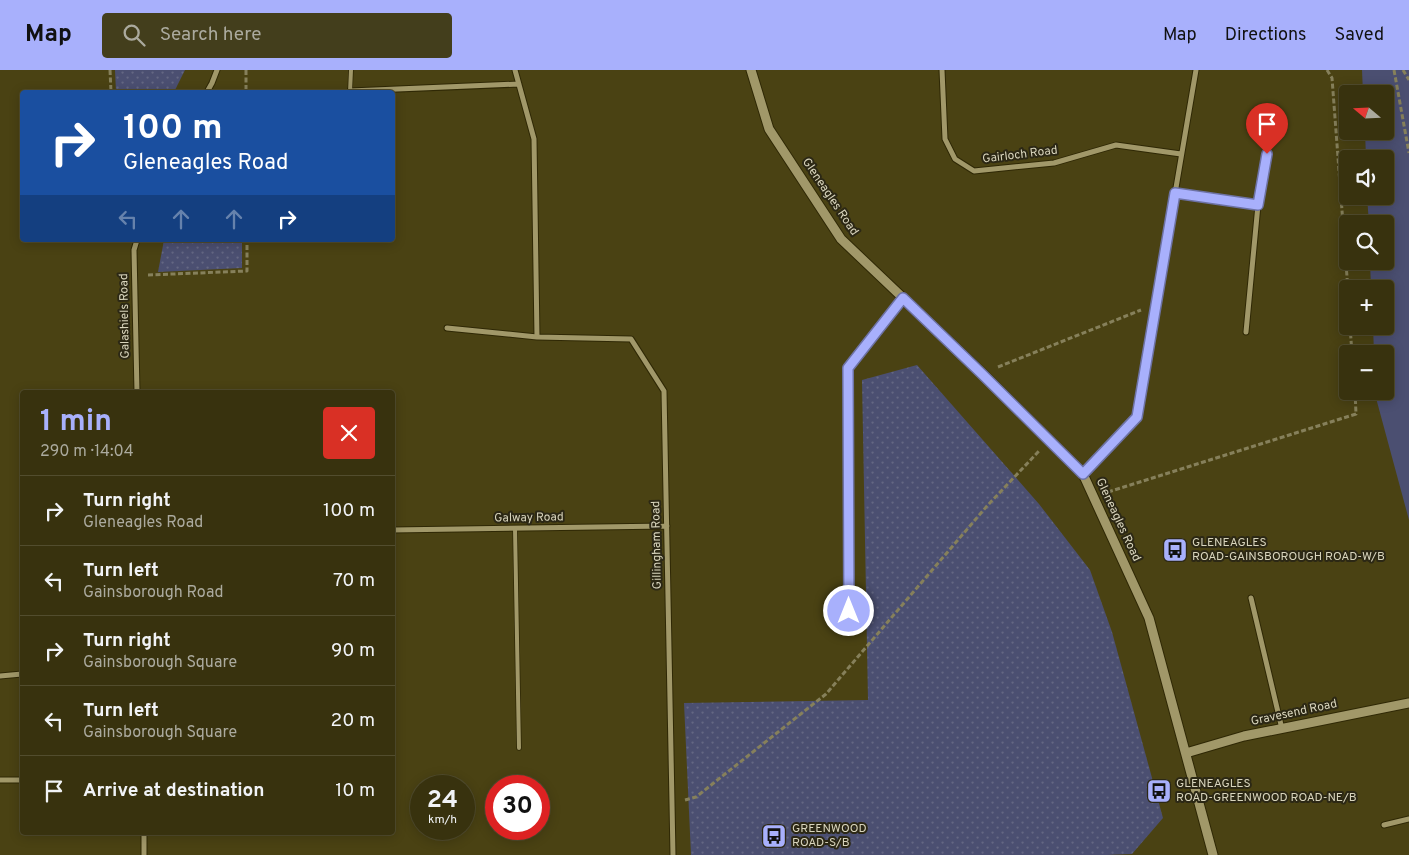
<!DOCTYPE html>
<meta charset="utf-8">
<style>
body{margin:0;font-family:Overpass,sans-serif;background:#433e1c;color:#f1f3f6;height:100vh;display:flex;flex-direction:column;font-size:19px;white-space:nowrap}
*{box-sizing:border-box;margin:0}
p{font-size:16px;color:#abaa9e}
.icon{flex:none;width:28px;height:28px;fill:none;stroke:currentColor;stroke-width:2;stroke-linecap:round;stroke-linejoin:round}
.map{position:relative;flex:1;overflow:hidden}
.details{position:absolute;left:20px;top:320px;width:375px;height:445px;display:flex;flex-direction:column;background:#38320e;border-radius:5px;box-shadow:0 2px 12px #0003,0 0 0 1px #524d2e}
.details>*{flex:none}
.banner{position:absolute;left:20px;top:20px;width:375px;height:152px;border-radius:5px;box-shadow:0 2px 12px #0003,0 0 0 1px #524d2e;background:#1a4fa0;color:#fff;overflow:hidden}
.needle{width:32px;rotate:289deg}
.fabs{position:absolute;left:1339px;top:15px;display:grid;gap:10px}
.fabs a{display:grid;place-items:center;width:55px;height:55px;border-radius:5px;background:#38320e;box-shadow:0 2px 12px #0003,0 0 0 1px #524d2e;font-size:25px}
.speed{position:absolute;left:410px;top:705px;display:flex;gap:10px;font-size:25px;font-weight:700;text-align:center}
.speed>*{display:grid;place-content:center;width:65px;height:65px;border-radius:50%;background:#38320e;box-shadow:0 2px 12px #0003,0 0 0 1px #524d2e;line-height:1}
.speed small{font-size:12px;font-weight:400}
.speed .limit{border:8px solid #d22;background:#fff;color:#111}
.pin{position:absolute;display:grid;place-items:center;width:42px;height:42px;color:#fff;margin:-51px -21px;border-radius:50% 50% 50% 0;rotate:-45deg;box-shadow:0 0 5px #0007}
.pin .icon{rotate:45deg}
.me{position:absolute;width:55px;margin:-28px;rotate:0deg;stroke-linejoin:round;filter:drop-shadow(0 0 4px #0008)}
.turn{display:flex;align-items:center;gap:18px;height:105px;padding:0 20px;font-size:22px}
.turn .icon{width:65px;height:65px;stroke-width:2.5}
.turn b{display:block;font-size:35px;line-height:42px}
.lanes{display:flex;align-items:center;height:48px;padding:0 20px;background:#0003;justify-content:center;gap:25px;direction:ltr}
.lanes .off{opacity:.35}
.round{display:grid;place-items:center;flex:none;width:52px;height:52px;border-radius:5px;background:#433e1c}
.head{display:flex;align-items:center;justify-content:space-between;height:85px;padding:0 20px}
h1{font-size:30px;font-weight:700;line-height:38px;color:#a8b0fc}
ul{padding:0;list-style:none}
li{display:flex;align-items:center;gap:15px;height:70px;padding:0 20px;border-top:1px solid #524d2e}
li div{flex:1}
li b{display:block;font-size:19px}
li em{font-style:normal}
header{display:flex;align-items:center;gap:30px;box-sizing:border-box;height:70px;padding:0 25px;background:#a8b0fc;color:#111}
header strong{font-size:24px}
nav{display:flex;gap:28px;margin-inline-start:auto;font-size:18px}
.search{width:350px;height:45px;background:#433e1c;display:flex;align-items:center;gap:12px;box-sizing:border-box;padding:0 18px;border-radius:5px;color:#abaa9e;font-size:19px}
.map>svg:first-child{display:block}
.grass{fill:url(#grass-dots)}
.park{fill:#4b4f71}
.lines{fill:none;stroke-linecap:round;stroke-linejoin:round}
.service-casing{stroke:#2f2805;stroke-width:5.5}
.minor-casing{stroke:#2f2805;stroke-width:7}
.tertiary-casing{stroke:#2f2805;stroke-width:11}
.path{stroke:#86805b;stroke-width:3;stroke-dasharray:5 2.5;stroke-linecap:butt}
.service{stroke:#a19869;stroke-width:4}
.minor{stroke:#a19869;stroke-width:5}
.tertiary{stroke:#a19869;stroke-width:9}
.route-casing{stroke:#6d72a4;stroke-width:12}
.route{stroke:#a8b0fc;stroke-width:9}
.labels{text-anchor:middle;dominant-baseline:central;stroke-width:4;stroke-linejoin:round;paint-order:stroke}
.street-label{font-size:12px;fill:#d9d5bd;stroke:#2c2815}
.poi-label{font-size:12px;fill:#d9d5bd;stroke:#2c2815;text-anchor:start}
</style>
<header>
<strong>Map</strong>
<div class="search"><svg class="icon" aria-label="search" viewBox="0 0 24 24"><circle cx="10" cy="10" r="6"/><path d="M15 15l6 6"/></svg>Search here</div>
<nav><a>Map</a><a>Directions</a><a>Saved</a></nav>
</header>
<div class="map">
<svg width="1409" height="785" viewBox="0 0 1409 785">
<defs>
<pattern id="grass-dots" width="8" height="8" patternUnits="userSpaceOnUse" patternTransform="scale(1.25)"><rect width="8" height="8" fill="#4b4f71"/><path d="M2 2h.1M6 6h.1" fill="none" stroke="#646783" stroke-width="1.8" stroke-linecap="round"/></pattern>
</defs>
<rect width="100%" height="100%" fill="#4a4213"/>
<path class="grass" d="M 115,0 L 185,0 L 174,22 L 116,22 Z
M 164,170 L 242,170 L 242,198 L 158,202 Z
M 917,295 L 1039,434 L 1090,500 L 1112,562 L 1163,748 L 1132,784 L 1107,785 L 691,785 L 684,633 L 868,630 L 862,310 Z"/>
<path class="park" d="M 1362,0 L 1409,0 L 1409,450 L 1376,328 L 1376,321 L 1385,321 L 1385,284 L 1374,284 L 1373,256 L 1385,256 L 1385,219 L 1371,219 L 1370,191 L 1385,191 L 1385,154 L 1369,154 L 1367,126 L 1385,126 L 1385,89 L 1366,89 L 1365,61 L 1385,61 L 1385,24 L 1363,24 Z"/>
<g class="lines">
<defs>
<path id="service" d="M 350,22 L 351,0
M 515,458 L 519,678"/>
<path id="minor" d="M 515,0 L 534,69 L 537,267 L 631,269 L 664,321 L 673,785
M 942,0 L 945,69 L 955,89 L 974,101 L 1054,93 L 1116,75 L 1181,84
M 350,21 L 519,14
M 207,22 L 212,13 L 217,0
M 1175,123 L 1258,135
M 447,258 L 537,267
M 1246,262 L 1258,135 L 1267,84
M 137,322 L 134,180 L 137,170
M 1083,404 L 1137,347 L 1196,0
M 392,460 L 667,456
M 1251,528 L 1282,659
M 849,541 L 848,298 L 903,229
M 0,606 L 22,604
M 0,710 L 22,710
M 1384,755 L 1409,749
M 144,762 L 144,785"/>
<path id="tertiary" d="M 751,0 L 769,59 L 841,169 L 982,303 L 1083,404 L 1149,548 L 1213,785
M 1186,683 L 1244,666 L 1409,633"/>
</defs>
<use href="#service" class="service-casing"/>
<use href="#minor" class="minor-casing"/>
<use href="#tertiary" class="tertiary-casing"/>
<path class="path" d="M 110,0 L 111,22
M 246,0 L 246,22
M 1327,0 L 1332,8 L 1348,220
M 1394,0 L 1409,83
M 1403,0 L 1409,10
M 148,205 L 247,201 L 247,170
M 1350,256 L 1352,284
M 998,297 L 1141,240
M 1108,422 L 1356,344 L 1355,321
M 685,730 L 696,727 L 826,624 L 987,436 L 1039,381"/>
<use href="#service" class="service"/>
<use href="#minor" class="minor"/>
<use href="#tertiary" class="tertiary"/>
</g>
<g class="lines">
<defs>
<path id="route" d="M 849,541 L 848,298 L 903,228 L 982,304 L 1083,404 L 1137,347 L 1175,123 L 1258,135 L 1267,84"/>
</defs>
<use href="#route" class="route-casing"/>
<use href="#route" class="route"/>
</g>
<defs>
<symbol id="bus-square" viewBox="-11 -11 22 22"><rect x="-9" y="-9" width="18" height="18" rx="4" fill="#a8b0fc" stroke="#2c2815"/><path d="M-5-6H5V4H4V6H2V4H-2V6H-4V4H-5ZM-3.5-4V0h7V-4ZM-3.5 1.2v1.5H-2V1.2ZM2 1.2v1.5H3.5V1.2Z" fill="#111"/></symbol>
</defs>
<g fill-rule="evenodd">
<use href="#bus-square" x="1161" y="466" width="28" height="28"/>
<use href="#bus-square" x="1145" y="707" width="28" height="28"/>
<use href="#bus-square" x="760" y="752" width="28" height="28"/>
</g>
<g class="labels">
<g class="street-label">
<text transform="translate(1020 85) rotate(-7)">Gairloch Road</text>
<text transform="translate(830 127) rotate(56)">Gleneagles Road</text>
<text transform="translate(125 246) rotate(-91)">Galashiels Road</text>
<text transform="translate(529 448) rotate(-1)">Galway Road</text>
<text transform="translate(1118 450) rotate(65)">Gleneagles Road</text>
<text transform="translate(657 475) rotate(-91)">Gillingham Road</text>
<text transform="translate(1294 643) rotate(-12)">Gravesend Road</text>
</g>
<g class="poi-label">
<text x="1192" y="473">GLENEAGLES<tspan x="1192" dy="14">ROAD-GAINSBOROUGH ROAD-W/B</tspan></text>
<text x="1176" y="714">GLENEAGLES<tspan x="1176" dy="14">ROAD-GREENWOOD ROAD-NE/B</tspan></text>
<text x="792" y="759">GREENWOOD<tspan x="792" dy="14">ROAD-S/B</tspan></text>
</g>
</g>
</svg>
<div class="fabs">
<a><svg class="needle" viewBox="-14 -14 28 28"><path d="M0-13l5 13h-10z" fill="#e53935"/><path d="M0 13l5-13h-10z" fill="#abaa9e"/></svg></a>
<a><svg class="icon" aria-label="sound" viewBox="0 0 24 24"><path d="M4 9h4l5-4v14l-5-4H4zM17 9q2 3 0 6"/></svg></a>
<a><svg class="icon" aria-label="search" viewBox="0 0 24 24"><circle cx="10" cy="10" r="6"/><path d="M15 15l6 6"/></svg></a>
<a>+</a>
<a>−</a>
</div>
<div class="speed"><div>24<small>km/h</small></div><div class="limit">30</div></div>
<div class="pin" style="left:1267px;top:84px;background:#d93025"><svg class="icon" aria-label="arrive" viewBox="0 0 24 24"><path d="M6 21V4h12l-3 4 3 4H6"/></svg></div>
<svg class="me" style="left:849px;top:541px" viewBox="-20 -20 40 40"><circle r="17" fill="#a8b0fc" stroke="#fff" stroke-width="3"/><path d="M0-11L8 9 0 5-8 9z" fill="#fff"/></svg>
<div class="banner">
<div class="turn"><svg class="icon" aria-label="right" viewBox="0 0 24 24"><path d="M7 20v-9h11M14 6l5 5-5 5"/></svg><div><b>100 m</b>Gleneagles Road</div></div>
<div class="lanes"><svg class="icon off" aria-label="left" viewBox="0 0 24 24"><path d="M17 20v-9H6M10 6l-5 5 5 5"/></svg><svg class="icon off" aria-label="ahead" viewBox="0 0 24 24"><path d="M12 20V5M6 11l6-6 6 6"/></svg><svg class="icon off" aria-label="ahead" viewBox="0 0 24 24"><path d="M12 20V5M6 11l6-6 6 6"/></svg><svg class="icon" aria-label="right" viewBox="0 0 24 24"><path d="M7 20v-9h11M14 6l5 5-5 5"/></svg></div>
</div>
<section class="details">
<div class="head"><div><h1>1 min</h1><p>290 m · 14:04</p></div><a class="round" style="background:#d93025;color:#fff"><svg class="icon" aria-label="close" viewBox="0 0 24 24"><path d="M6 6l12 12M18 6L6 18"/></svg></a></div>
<ul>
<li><svg class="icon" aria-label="right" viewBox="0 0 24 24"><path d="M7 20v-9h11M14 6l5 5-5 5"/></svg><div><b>Turn right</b><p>Gleneagles Road</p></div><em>100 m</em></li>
<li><svg class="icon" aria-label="left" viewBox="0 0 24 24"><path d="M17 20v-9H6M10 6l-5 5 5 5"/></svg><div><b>Turn left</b><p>Gainsborough Road</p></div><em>70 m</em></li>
<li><svg class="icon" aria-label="right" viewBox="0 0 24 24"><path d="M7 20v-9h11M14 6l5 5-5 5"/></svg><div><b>Turn right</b><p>Gainsborough Square</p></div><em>90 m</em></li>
<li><svg class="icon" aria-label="left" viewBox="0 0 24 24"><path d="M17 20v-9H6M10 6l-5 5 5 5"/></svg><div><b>Turn left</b><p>Gainsborough Square</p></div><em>20 m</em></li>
<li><svg class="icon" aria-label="arrive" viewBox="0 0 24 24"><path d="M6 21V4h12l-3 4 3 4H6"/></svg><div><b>Arrive at destination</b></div><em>10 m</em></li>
</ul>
</section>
</div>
